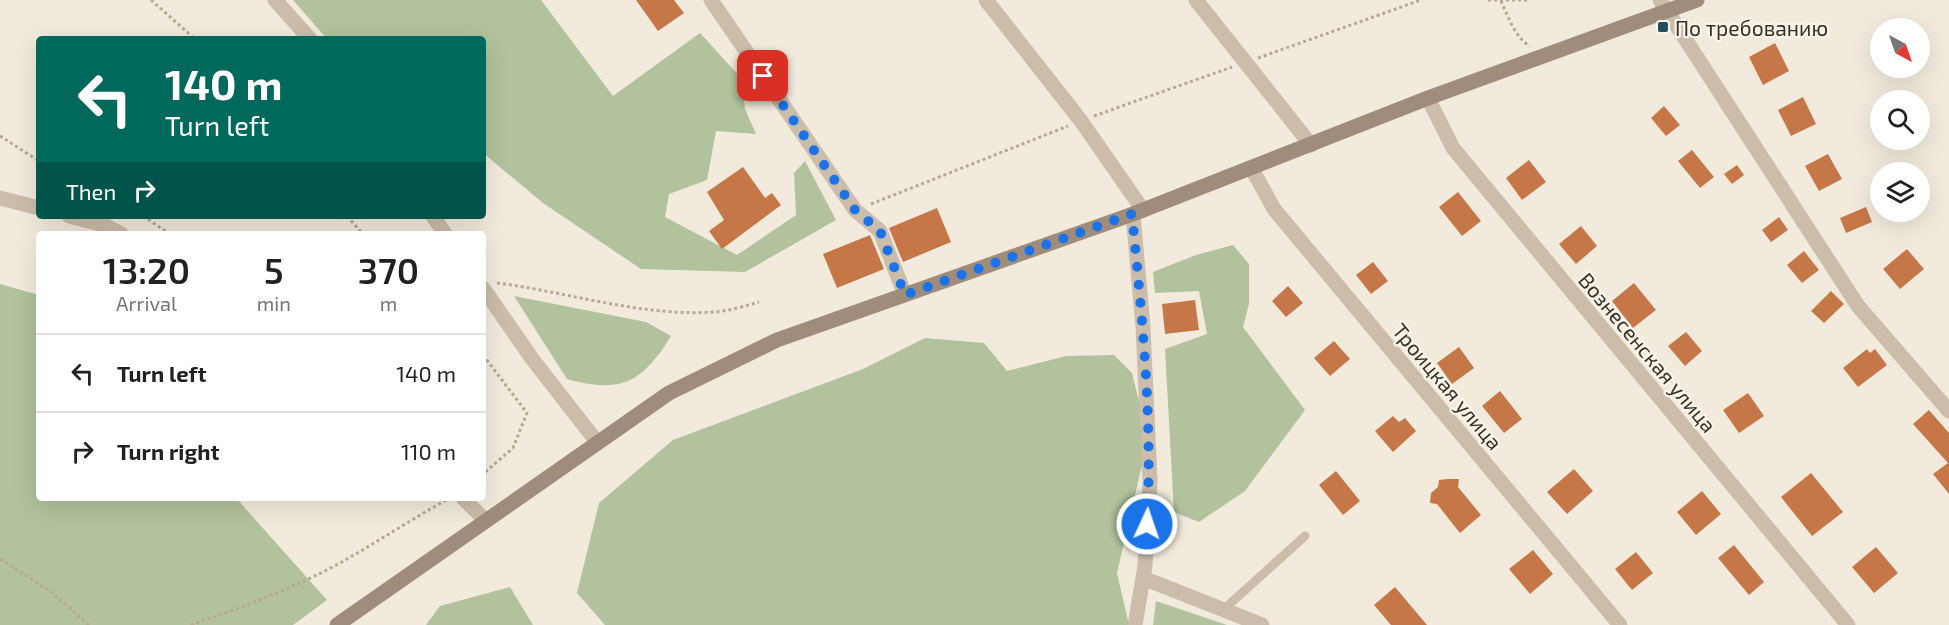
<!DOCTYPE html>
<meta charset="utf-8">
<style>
body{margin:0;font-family:"Exo 2",sans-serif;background:#f2f2f2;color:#202124;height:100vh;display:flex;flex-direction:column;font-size:22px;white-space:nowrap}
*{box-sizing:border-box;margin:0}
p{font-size:20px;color:#757577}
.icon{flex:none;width:33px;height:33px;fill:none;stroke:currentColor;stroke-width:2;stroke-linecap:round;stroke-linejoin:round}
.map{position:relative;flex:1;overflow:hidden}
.side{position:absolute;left:36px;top:231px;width:450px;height:270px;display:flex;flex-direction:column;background:#fff;border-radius:6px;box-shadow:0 6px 24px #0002}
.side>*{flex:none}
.top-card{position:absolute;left:36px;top:36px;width:450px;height:183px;border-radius:6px;box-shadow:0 6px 24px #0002;background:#00695c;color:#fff;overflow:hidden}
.needle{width:39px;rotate:140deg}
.controls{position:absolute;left:1870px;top:18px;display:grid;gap:12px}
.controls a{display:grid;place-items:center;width:60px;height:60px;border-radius:50%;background:#fff;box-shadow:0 6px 24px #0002;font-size:30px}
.pin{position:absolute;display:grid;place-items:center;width:51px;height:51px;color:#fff;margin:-26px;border-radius:12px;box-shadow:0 3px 9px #0006}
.me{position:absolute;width:66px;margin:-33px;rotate:3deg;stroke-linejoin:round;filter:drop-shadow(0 0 4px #0008)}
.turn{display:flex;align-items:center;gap:21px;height:126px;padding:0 30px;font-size:27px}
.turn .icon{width:78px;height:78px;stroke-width:2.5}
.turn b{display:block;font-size:42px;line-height:51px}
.then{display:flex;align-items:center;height:57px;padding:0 30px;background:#0003;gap:12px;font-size:22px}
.eta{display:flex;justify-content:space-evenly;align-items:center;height:102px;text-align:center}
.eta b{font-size:36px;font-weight:600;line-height:42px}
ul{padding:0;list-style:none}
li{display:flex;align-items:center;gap:18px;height:78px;padding:0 30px;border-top:2px solid #e0e0e0}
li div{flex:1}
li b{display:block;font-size:22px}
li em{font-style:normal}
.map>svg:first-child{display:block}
.green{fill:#b1c29d}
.building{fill:#c67747}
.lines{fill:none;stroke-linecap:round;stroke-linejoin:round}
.path{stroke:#b7a793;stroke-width:3;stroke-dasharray:3 3;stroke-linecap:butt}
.lane{stroke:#cbbda9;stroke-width:9}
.street{stroke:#cbbda9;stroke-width:15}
.secondary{stroke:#9f8c7a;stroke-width:15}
.route{stroke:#1a73e8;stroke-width:10;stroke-dasharray:0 18}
.poi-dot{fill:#1e4e5a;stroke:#faf5ea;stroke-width:2}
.labels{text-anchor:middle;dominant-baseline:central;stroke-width:4.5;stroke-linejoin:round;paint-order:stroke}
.poi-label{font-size:21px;fill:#382f29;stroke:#faf5ea;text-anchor:start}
.street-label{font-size:21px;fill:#382f29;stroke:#faf5ea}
</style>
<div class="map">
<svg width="1949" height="625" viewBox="0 0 1949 625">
<rect width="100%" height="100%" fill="#f2ebdd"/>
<path class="green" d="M 293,0 L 541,0 L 613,96 L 700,33 L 742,79 L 745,109 L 756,134 L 716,131 L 707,180 L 669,194 L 665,217 L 737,255 L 796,215 L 794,173 L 805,161 L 836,220 L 745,272 L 641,269 L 543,203 L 483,153 L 483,39 L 327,39 Z
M 1233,245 L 1249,264 L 1249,304 L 1243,327 L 1305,410 L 1245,491 L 1199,522 L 1174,512 L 1165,349 L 1207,334 L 1199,291 L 1155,293 L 1153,272 L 1196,255 Z
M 0,284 L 39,295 L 39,498 L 236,498 L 327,600 L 293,625 L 0,625 Z
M 514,296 L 646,322 L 671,336 C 642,383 621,394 567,379 Z
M 925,338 L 984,343 L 1007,371 L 1066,356 L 1114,355 L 1132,373 L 1140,406 L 1151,426 L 1117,573 L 1129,625 L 605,625 L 577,593 L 599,503 L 673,440 L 863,369 Z
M 510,587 L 533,625 L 426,625 L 440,606 Z
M 1156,601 L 1227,625 L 1153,625 Z"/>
<path class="building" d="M 636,0 L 674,0 L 684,13 L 658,31 Z
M 1775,43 L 1789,71 L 1763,85 L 1749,57 Z
M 1803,97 L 1816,124 L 1791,136 L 1778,110 Z
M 1664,106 L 1680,125 L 1666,136 L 1651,118 Z
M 1692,150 L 1714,177 L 1700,188 L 1678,161 Z
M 1828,154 L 1842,179 L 1819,191 L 1805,166 Z
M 1529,160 L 1546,182 L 1522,200 L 1506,178 Z
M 1737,165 L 1744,175 L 1732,184 L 1724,174 Z
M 743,167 L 765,198 L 772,193 L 781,205 L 722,249 L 709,231 L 724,220 L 707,192 Z
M 1458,192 L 1481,221 L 1462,236 L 1439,207 Z
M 1866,207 L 1872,222 L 1846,233 L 1840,218 Z
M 937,208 L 951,242 L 903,262 L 889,228 Z
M 1779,217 L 1788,230 L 1771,242 L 1762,230 Z
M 1581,226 L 1597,246 L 1576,264 L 1559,244 Z
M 870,235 L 884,269 L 837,288 L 823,254 Z
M 1907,249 L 1924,269 L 1900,289 L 1883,269 Z
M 1804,251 L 1819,270 L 1802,283 L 1787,265 Z
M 1373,262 L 1388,281 L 1371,294 L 1356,275 Z
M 1634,283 L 1656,310 L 1633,328 L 1612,301 Z
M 1288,286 L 1303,303 L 1286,317 L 1272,301 Z
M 1831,291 L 1844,304 L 1824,323 L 1811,311 Z
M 1195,300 L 1199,330 L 1165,334 L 1162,304 Z
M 1686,332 L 1702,351 L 1685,366 L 1668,346 Z
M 1334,341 L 1350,359 L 1330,376 L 1314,358 Z
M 1459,347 L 1474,368 L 1452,384 L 1437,363 Z
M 1867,349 L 1870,353 L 1875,349 L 1887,365 L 1858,387 L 1843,368 Z
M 1500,391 L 1522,419 L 1504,433 L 1482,406 Z
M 1748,393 L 1764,416 L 1739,433 L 1723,410 Z
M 1929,410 L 1949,433 L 1949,494 L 1933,474 L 1948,463 L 1913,424 Z
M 1393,416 L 1399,422 L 1405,418 L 1416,431 L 1393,452 L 1375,431 Z
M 1574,469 L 1593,491 L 1567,514 L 1547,492 Z
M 1336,471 L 1360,501 L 1343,515 L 1319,485 Z
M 1811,473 L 1843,512 L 1812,536 L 1781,497 Z
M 1448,479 L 1459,479 L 1458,487 L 1481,515 L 1460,533 L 1437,504 L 1430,503 L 1431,493 L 1438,487 L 1439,480 Z
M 1702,491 L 1721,514 L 1696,535 L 1677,512 Z
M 1734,545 L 1764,582 L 1749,595 L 1718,558 Z
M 1876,547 L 1898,573 L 1874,593 L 1852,567 Z
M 1533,550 L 1553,574 L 1530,594 L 1509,569 Z
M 1636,552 L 1653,573 L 1632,590 L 1615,569 Z
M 1395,587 L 1427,625 L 1391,625 L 1374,605 Z"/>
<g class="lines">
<path class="path" d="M 151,0 L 195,39
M 1488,0 L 1528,0
M 1501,1 C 1508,16 1515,38 1530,46
M 1258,58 L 1421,0
M 1094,116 L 1232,67
M 0,136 L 39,161
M 871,204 L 1068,126
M 143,216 L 170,234
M 347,216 L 363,234
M 497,283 C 568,292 642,317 714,312 C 729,311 745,306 759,302
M 483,355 L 527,413 L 513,448 L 483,474
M 0,559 L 50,591 L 89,625
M 191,625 C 243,607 300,586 347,559 C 382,539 415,517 450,498"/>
<path class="lane" d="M 1223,610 L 1305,536"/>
<path class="street" d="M 275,0 L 310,39
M 711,0 L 855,210 L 880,231 L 905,295
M 986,0 L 1081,121 L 1143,210
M 1196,0 L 1311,145
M 1660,0 L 1858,306 L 1949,411
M 1428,98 L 1453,148 L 1848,625
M 1252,169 L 1274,209 L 1620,625
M 0,198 L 39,208
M 1133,214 L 1143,327 L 1150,481 L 1145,566 L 1135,625
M 69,216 L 104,225 L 121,234
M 433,216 L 445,234
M 483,288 L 533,360 L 597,442
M 463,498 L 485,520
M 1143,578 L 1262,625"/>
<path class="secondary" d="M 337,625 L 669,393 L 777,340 L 1133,214 L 1428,98 L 1697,0"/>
</g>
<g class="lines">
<path class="route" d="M 763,76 L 855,210 L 880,231 L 905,295 L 1132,214 C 1142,317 1153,421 1147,524"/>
</g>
<rect class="poi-dot" x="1657" y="21" width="12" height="12" rx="3"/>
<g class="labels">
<g class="poi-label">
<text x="1675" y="27">По требованию</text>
</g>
<g class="street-label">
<text transform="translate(1648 352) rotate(50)">Вознесенская улица</text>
<text transform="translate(1448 386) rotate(50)">Троицкая улица</text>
</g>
</g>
</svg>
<div class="controls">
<a><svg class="needle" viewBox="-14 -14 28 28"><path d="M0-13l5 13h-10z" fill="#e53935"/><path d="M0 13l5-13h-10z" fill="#757577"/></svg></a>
<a><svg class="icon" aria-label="search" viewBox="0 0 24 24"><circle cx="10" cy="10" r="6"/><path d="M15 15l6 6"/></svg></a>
<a><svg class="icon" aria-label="layers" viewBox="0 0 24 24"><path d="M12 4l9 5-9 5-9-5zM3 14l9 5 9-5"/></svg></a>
</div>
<div class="pin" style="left:763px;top:76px;background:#d93025"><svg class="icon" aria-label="arrive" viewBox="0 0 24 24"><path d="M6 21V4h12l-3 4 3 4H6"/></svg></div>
<svg class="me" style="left:1147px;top:524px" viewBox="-20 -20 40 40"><circle r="17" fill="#1a73e8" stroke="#fff" stroke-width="3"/><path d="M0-11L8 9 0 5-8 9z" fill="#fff"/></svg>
<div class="top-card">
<div class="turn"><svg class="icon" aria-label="left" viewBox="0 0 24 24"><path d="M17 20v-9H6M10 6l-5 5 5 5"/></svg><div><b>140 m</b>Turn left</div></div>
<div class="then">Then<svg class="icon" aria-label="right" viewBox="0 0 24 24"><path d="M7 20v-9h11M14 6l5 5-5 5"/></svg></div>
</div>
<section class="side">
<div class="eta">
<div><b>13:20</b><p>Arrival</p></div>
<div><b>5</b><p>min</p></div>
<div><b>370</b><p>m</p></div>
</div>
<ul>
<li><svg class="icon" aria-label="left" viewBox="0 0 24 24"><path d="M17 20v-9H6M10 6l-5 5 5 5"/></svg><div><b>Turn left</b></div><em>140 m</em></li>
<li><svg class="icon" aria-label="right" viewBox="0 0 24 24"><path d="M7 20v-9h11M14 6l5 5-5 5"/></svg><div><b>Turn right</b></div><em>110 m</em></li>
</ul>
</section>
</div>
